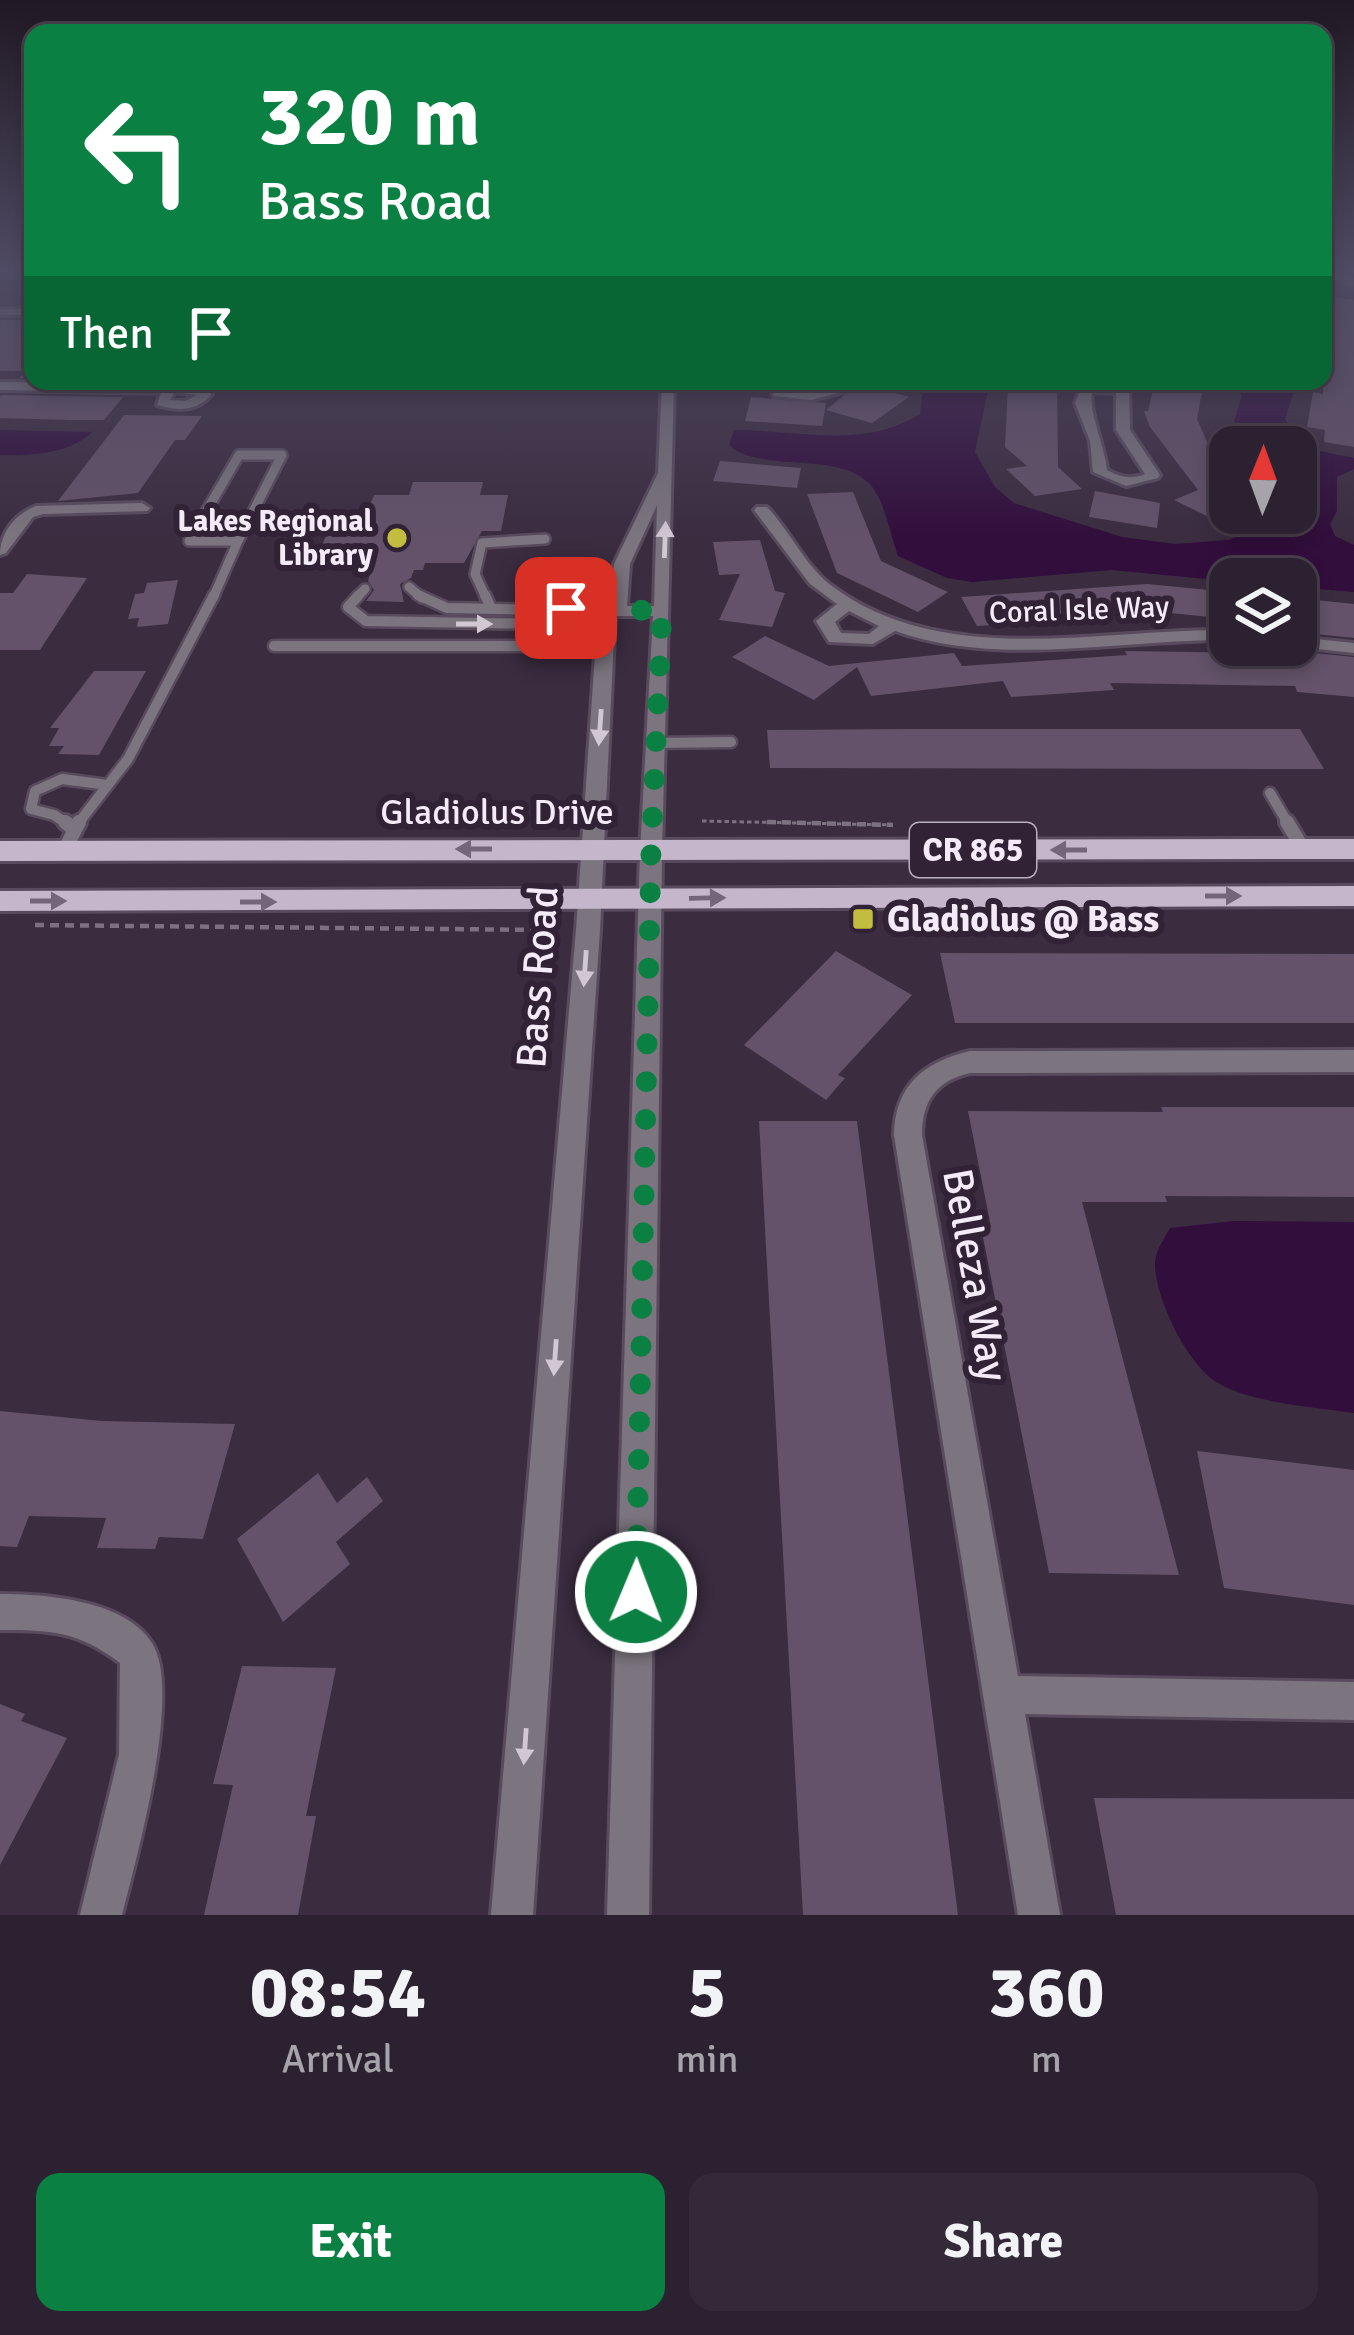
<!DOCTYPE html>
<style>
body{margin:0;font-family:Signika,sans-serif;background:#342938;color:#f1f3f6;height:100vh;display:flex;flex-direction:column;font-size:45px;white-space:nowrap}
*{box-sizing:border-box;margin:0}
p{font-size:39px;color:#a6a3ab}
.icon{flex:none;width:66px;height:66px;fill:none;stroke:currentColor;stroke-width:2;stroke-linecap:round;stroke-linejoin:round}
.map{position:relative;height:1915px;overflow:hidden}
.side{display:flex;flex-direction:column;background:#2c2130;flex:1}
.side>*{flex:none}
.guide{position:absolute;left:24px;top:24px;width:1308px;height:366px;border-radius:24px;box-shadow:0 6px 18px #0003,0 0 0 3px #483e4c;background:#0b8043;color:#fff;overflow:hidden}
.needle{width:78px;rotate:1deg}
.tools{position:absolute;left:1209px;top:426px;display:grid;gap:24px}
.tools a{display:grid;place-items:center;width:108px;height:108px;border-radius:24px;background:#2c2130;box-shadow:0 6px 18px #0003,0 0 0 3px #483e4c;font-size:60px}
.pin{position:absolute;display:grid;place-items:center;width:102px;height:102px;color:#fff;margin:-51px;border-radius:24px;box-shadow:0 6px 18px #0006}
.me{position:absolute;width:132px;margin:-66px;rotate:1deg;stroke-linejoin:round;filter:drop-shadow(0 0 9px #0008)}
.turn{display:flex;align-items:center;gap:42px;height:252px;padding:0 36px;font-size:54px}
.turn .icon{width:156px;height:156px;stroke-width:2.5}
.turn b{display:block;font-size:84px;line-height:102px}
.then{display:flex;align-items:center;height:114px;padding:0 36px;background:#0003;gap:24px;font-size:45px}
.eta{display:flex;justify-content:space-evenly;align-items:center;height:204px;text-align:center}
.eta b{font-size:72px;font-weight:800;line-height:84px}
.cta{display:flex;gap:24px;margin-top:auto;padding:24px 36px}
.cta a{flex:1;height:138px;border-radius:24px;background:#0b8043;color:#fff;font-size:48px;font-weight:800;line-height:138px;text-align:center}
.cta a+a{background:#342938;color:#f1f3f6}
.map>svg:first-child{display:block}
.water{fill:#310e3c}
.building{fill:#635269}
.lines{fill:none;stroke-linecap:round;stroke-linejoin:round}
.lane-far2-casing{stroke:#594b5d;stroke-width:14}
.lane-far1-casing{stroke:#594b5d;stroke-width:15}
.lane-casing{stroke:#594b5d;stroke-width:20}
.street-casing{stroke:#594b5d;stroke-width:6}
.primary-casing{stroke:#594b5d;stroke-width:6}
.path-far1{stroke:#7d7081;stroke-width:3;stroke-dasharray:4.5 3;stroke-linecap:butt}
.path{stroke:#7d7081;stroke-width:4.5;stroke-dasharray:9 6;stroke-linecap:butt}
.lane-far2{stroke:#7c757f;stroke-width:9}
.lane-far1{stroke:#7c757f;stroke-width:10}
.lane{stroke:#7c757f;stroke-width:14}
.street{fill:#7c757f;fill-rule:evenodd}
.primary{fill:#c6b6cc;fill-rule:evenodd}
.oneway{fill:#d1c8d4}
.oneway2{fill:#74657a}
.route{stroke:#0b8043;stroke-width:21;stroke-dasharray:0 37.8}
.poi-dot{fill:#c2bd3f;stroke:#312236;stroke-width:4.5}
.labels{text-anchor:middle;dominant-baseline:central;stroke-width:12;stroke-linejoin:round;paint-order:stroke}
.far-poi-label{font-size:30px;font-weight:bold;fill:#f5ebf8;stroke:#312236;text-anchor:end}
.far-street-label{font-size:30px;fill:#f5ebf8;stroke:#312236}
.shield{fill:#312236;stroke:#baafbe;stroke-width:3}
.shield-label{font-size:33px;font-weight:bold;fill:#f5ebf8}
.street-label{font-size:36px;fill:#f5ebf8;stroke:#312236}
.poi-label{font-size:36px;font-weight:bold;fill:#f5ebf8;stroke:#312236;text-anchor:start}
.near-street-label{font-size:42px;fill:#f5ebf8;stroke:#312236}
</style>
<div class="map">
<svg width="1354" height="1915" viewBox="0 0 1354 1915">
<rect width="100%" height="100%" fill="#3b2c40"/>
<path class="water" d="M 924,381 L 990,381 L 975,452 L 995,487 L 1014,503 L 1122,537 L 1175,544 L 1228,540 L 1265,527 L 1277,513 L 1296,513 L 1296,447 L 1243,447 L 1234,421 L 1242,395 L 1236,391 L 1244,381 L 1297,381 L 1285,419 C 1305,455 1317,449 1354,458 L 1354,469 L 1337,477 L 1337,511 L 1330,524 L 1335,536 L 1354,545 L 1354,592 L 1296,587 L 1296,579 L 1228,581 L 1111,570 L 972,582 L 947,578 L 898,556 C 891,536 887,513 877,494 C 852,446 761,476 729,445 L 734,430 C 797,430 863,450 920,414 Z
M 0,430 L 92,432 C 70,454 30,456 0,455 Z
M 1234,1221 L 1354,1222 L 1354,1413 C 1315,1407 1251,1403 1218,1383 C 1187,1365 1154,1296 1155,1262 C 1156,1250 1164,1239 1170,1228 Z"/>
<path class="building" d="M 1334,297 L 1354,300 L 1354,447 L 1324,442 L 1325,430 L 1307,427 L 1313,392 L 1323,394 L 1323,354 Z
M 0,320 L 33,320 L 33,378 L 19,378 L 27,371 L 0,371 Z
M 1013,381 L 1057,381 L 1058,467 L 1082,489 L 1035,496 L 1006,469 L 1027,466 L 1005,447 L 1008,386 Z
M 1155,381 L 1203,386 L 1197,419 L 1207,442 L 1230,465 L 1230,518 L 1219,522 L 1174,500 L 1198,490 L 1150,427 L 1144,411 L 1148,411 Z
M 859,383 L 909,397 L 872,423 L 826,410 Z
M 0,396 L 2,395 L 123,397 L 104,420 L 70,420 L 0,418 Z
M 751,397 L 826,403 L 822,426 L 745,421 Z
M 124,415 L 202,416 L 185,440 L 175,440 L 138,493 L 58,501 Z
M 720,461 L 801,468 L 797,488 L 713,481 Z
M 413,482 L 483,482 L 480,495 L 508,495 L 501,531 L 482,531 L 464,563 L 425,563 L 423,570 L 414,570 L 411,578 L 400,584 L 404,602 L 366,601 L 374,590 L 368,581 L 371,570 L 343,570 L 351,551 L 320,550 L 336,512 L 367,512 L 374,495 L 409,495 Z
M 1095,491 L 1160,503 L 1157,528 L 1089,517 Z
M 853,492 L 881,561 L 948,592 L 918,612 L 837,573 L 807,494 Z
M 760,540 L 775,591 L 785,593 L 772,627 L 719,620 L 740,574 L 719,575 L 713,542 Z
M 27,574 L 87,578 L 40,650 L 0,650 L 0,593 L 13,593 Z
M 178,580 L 168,624 L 137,627 L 139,618 L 128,619 L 135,594 L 144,593 L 147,583 Z
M 1147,584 L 1230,592 L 1230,619 L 1160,612 L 1069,614 L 1072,619 L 977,626 L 961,597 Z
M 1296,598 L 1354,604 L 1354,638 L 1315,634 L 1315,627 L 1296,625 Z
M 765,636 L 829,666 L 954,653 L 962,666 L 1127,655 L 1125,651 L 1261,653 L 1296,659 L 1296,653 L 1314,653 L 1354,657 L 1354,697 L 1297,692 L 1295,686 L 1110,683 L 1114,690 L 1011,697 L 1003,681 L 871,696 L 857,667 L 814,700 L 732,657 Z
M 94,671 L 146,671 L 99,755 L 58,754 L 64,746 L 49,746 L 59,728 L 50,728 Z
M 907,729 L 1300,729 L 1324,769 L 770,768 L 767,730 Z
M 836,951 L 912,995 L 838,1075 L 845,1078 L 826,1100 L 744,1045 Z
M 940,953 L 1354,954 L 1354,1023 L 955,1023 Z
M 1161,1107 L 1354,1107 L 1354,1197 L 1165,1196 L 1167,1202 L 1082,1202 L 1179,1575 L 1049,1573 L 981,1227 L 991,1227 L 968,1111 L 1163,1112 Z
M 759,1121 L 857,1121 L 958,1915 L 803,1915 Z
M 0,1411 L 102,1421 L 235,1424 L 203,1539 L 159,1537 L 155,1549 L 97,1548 L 106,1518 L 29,1516 L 17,1547 L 0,1546 Z
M 1197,1451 L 1354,1470 L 1354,1605 L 1224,1588 Z
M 318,1473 L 337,1503 L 367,1477 L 383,1501 L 336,1542 L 350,1564 L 283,1622 L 237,1539 Z
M 242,1666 L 336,1668 L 306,1816 L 316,1816 L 298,1915 L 204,1915 L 233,1785 L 213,1784 Z
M 0,1704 L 25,1714 L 21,1721 L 67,1738 L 0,1865 Z
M 1094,1798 L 1354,1799 L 1354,1915 L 1116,1915 Z"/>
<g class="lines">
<defs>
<path id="lane-far2" d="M 239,455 L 282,455 L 238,541 L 189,541 Z
M 409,587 L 422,598
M 213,598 L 238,541
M 356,598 L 365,589
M 486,598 L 475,574 L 482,543 L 545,539"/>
<path id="lane-far1" d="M 359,595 L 348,607 L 366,621 L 606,625
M 418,595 L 447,608 L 607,611
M 485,595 L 491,608
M 274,646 L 525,646
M 655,743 L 731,742
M 1270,793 L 1289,825
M 69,825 L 54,815 L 31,809 L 35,791 L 62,779 L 108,785
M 77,825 L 128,759 L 214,595"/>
<path id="lane" d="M 65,822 L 74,829
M 1287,822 L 1303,849
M 64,851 L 79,822"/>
<path id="street" d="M 1323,274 L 1354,279 L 1354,285 L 1323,280 Z
M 0,309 L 33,309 L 33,315 L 0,315 Z
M 662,381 L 674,381 L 662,852 L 649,1915 L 607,1915 L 640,852 L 653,616 L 615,616 L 600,930 L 533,1915 L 491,1915 L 576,930 L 598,611 L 610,606 L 614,564 L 658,473 ZM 657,505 L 654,606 L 627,606 L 630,564 Z
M 766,381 L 778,381 L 784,390 C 801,392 826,396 837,381 L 849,381 L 846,391 L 811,400 L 774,396 Z
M 0,382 L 185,384 L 212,394 C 197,412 177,411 157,405 L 161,393 L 0,390 ZM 175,392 L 197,395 L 185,401 L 170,400 Z
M 1097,384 L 1129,389 L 1130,430 L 1160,475 L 1158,478 L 1126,486 L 1093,472 L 1090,441 L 1075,403 L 1081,388 ZM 1097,392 L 1116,393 L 1116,430 L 1145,474 C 1131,480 1120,477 1107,470 C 1105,447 1088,410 1092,393 Z
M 142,503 L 150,508 L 147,511 L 43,514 L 33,517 L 6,553 L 0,555 C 0,533 15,514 36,506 Z
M 757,507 L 767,507 C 790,531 805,566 832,586 C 944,670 1101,628 1230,630 L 1230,640 C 1121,639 1000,668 895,631 L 873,644 L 829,642 L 816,621 L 837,604 L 810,584 L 754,510 ZM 849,611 L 879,626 L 869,634 L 841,633 L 835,622 Z
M 1296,637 L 1354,643 L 1354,653 L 1290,646 L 1296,645 Z
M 1354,1050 L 1354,1072 L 970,1073 C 936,1081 922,1101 922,1135 L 1018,1676 L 1354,1682 L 1354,1720 L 1025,1714 L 1060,1915 L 1018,1915 L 894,1135 C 895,1085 924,1062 970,1051 Z
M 0,1594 C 46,1594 125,1600 152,1643 C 183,1691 136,1860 122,1915 L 80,1915 L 119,1754 L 120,1663 C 78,1631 51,1630 0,1630 Z"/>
<path id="primary" d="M 1354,839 L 1354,859 L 0,861 L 0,841 Z
M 1354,886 L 1354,906 L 0,911 L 0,891 Z"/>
</defs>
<use href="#lane-far2" class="lane-far2-casing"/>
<use href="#lane-far1" class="lane-far1-casing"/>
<use href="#lane" class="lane-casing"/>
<use href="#street" class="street-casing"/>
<use href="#primary" class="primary-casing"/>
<path class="path-far1" d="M 702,821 L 893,825"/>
<path class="path" d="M 767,822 L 893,825
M 35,925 L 545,930"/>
<use href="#lane-far2" class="lane-far2"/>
<use href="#lane-far1" class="lane-far1"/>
<use href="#lane" class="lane"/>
<use href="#street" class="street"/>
<use href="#primary" class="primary"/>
</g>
<defs><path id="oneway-solid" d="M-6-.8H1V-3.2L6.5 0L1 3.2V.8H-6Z" transform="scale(3)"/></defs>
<g class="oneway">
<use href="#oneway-solid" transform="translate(665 540) rotate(-88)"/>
<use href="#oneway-solid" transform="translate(474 624)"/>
<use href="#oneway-solid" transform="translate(600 727) rotate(94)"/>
<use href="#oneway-solid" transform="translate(585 968) rotate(94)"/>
<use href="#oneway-solid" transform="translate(555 1357) rotate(94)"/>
<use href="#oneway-solid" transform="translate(525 1746) rotate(94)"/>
</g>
<g class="oneway2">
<use href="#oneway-solid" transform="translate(474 849) rotate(180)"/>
<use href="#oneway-solid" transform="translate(1069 850) rotate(180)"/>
<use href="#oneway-solid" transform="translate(1223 896)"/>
<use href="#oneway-solid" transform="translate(707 898) rotate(-1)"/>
<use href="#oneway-solid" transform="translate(48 901)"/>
<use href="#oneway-solid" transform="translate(258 902)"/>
</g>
<linearGradient id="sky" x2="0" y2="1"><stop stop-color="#201823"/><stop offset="0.5" stop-color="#4f4b64"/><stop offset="1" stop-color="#4f4b64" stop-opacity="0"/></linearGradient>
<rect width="1354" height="540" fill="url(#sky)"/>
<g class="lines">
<path class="route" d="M 566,608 L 662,611 L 651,852 L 636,1592"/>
</g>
<g class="poi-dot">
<circle cx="397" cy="538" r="12"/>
<rect x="851" y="907" width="24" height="24" rx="6"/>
</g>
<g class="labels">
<g class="far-poi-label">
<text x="373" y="521">Lakes Regional<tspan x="373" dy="34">Library</tspan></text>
</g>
<g class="far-street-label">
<text transform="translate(1079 610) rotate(-2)">Coral Isle Way</text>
</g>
<rect class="shield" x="910" y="823" width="126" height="54" rx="9"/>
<g class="shield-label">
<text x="973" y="850">CR 865</text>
</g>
<g class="street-label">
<text x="497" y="812">Gladiolus Drive</text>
</g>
<g class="poi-label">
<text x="887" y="919">Gladiolus @ Bass</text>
</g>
<g class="near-street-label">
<text transform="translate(538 977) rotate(-86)">Bass Road</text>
<text transform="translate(975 1275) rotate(80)">Belleza Way</text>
</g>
</g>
</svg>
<div class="tools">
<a><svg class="needle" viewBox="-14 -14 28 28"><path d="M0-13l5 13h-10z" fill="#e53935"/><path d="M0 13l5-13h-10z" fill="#a6a3ab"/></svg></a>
<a><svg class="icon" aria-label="layers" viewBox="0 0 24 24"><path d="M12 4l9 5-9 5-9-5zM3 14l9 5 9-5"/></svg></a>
</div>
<div class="pin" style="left:566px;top:608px;background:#d93025"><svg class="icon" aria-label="arrive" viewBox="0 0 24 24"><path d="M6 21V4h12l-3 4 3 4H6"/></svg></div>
<svg class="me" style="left:636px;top:1592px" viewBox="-20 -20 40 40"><circle r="17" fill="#0b8043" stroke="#fff" stroke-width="3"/><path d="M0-11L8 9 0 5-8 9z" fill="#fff"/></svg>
<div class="guide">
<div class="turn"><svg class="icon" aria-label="left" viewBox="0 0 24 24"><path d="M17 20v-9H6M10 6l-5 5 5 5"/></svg><div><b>320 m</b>Bass Road</div></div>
<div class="then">Then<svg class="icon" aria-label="arrive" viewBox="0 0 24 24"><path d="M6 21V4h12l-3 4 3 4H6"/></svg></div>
</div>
</div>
<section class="side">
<div class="eta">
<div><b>08:54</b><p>Arrival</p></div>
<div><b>5</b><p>min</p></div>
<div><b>360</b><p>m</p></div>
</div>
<div class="cta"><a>Exit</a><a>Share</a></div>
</section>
